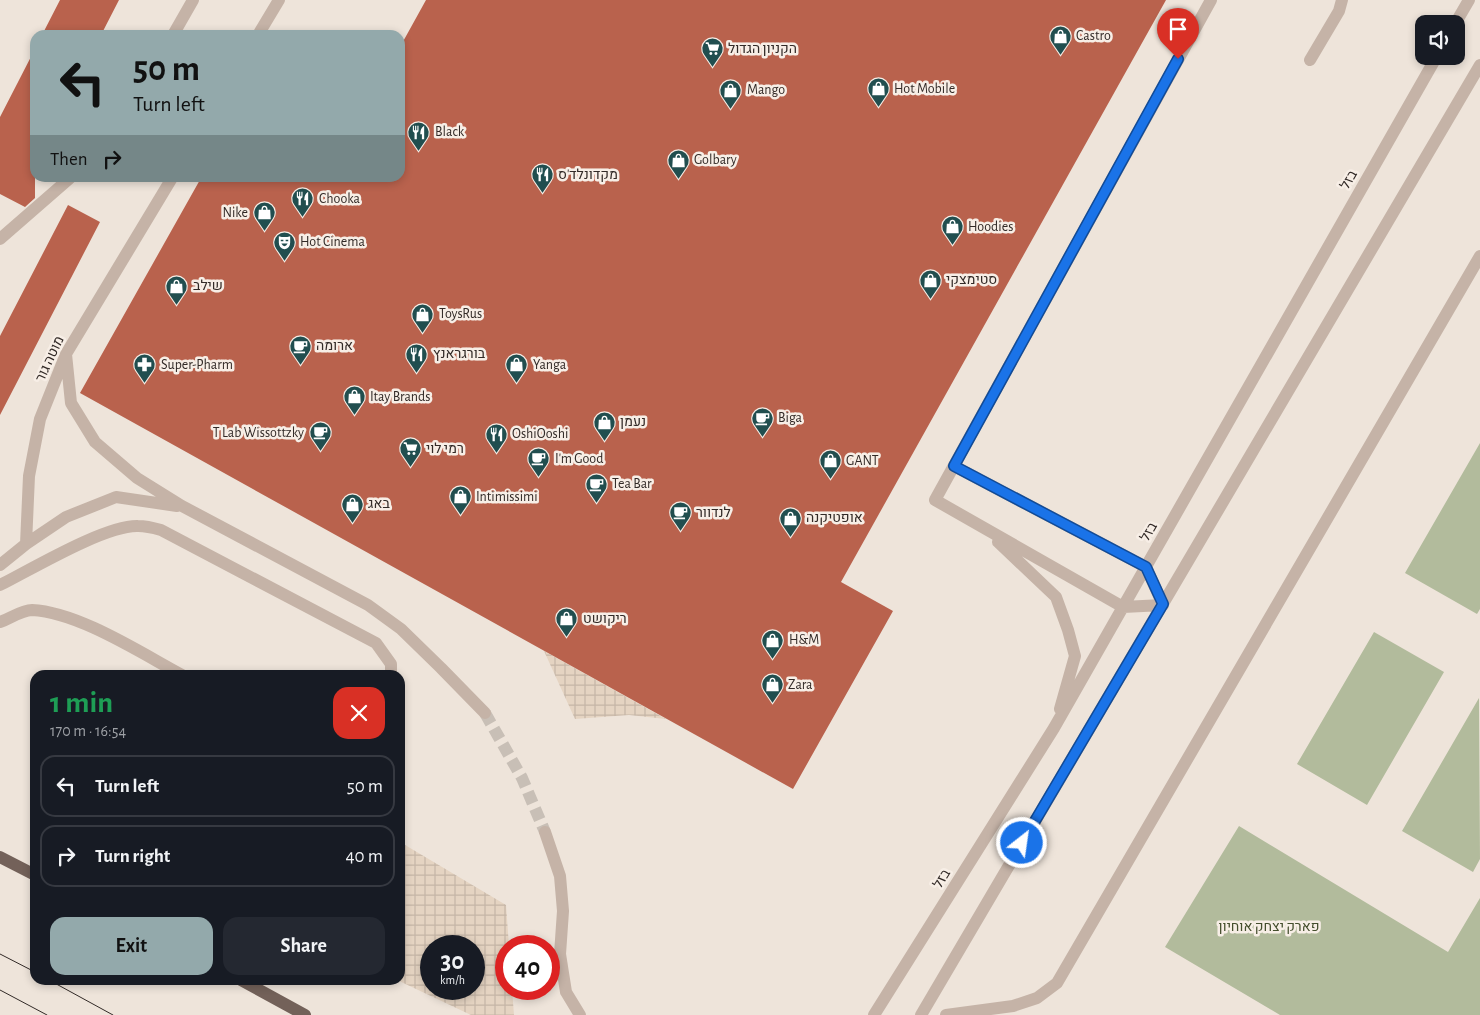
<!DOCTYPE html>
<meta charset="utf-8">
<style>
body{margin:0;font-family:"Alegreya Sans",Heebo,sans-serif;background:#242831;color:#f1f3f6;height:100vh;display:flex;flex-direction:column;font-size:19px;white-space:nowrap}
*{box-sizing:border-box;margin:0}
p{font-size:16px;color:#9ea1a6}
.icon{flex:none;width:28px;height:28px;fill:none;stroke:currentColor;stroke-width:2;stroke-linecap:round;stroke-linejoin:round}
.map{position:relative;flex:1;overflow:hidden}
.sheet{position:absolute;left:30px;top:670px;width:375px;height:315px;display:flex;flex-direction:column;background:#171b24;border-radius:15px;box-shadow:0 2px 8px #0003}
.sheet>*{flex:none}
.guide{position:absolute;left:30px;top:30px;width:375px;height:152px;border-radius:15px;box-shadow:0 2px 8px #0003;background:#93a9ab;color:#111;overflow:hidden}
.controls{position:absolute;left:1415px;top:15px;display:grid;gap:10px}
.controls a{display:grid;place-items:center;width:50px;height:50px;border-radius:10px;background:#171b24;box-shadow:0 2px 8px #0003;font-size:25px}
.speed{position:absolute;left:420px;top:935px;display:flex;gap:10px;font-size:25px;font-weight:700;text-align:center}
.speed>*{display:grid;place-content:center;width:65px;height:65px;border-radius:50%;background:#171b24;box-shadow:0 2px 8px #0003;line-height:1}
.speed small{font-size:12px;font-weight:400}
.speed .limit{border:8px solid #d22;background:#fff;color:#111}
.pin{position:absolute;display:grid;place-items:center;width:42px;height:42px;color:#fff;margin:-51px -21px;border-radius:50% 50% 50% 0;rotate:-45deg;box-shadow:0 0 5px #0007}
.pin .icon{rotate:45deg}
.me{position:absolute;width:55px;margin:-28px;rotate:30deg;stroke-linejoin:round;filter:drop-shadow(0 0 4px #0008)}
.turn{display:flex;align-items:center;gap:18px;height:105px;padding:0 20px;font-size:22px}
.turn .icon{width:65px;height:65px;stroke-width:2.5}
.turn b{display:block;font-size:35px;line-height:42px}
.then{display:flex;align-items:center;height:48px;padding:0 20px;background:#0003;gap:10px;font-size:19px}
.round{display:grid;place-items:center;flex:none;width:52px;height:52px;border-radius:15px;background:#242831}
.headline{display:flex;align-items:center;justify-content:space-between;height:85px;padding:0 20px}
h1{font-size:30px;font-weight:600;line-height:38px;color:#1e9e55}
.primary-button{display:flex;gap:10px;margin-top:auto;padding:10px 20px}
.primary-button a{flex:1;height:58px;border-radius:15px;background:#93a9ab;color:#111;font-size:20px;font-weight:600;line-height:58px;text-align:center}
.primary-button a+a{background:#242831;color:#f1f3f6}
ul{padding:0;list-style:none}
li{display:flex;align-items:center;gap:15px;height:62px;margin:0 10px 8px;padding:0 10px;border:2px solid #363941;border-radius:15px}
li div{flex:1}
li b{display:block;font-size:19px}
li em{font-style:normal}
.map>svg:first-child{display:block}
.park{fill:#b2bb9c}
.plaza{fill:url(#plaza-grid);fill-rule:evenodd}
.building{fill:#b9624d}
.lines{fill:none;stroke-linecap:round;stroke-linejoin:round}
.minor-tunnel{stroke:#c8bfb6;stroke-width:12;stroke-dasharray:12 6;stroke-linecap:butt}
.minor{stroke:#c5b3a7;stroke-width:12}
.major{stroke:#736159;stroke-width:12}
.tram{stroke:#322a27;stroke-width:1}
.route-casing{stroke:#114b97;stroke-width:12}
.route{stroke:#1a73e8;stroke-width:9}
.labels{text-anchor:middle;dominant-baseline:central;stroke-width:5;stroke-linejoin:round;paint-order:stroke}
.poi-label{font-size:14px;fill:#322a27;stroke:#f7eee6;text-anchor:start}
.street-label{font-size:14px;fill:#322a27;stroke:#f7eee6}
.park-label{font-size:14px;fill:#444e2d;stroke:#f7eee6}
</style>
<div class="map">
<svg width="1480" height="1015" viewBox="0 0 1480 1015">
<defs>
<pattern id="plaza-grid" width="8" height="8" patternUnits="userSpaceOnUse" patternTransform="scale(1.25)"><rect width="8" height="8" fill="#e5d4c2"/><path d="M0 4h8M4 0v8" fill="none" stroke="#c5b6a7"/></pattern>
</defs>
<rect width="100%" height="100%" fill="#eee4da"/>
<path class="park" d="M 1480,443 L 1480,609 L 1477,614 L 1405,573 Z
M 1374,632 L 1444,672 L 1367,805 L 1297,764 Z
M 1479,698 L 1480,859 L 1473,872 L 1402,831 Z
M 1239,826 L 1448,952 L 1480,898 L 1480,1015 L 1280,1015 L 1165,947 Z"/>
<path class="plaza" d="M 544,651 L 666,719 L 629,715 L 575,719 Z
M 400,842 L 506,905 L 509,946 L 506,946 L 506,989 L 512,989 L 514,1015 L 471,1015 L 397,980 L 400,980 ZM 431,946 L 474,946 L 474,989 L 431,989 Z"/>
<path class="building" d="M 60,0 L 119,0 L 101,35 L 42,35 Z
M 426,0 L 1166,0 L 841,582 L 893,611 L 793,789 L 80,393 L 201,178 L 400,178 L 400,47 Z
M 35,49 L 35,198 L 25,207 L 0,194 L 0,117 Z
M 68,205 L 100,222 L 0,415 L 0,336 Z"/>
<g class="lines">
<path class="minor-tunnel" d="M 485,713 L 522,778 L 545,832"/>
<path class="minor" d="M 1455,24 L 1469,0
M 173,35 L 193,0
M 258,35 L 279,0
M 1310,60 L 1339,11 L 1342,0
M 0,239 L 70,178
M 66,354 L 71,403 L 95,442 L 137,478 L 182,506 L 368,605 L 401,629 L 441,668 L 485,713
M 954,466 L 1146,567 L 1163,605 L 1123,607 L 935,500 L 1211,0
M 998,542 L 1056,597 L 1068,630 L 1075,656 L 1060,709
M 26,544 L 29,476 L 40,419 L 66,354 L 172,178
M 0,565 L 26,544 L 66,517 L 116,497 L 177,506
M 0,585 C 32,569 105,525 138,526 C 145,526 154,528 161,530 L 376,643 L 391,664 L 391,675
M 0,622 C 9,619 22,610 32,610 C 78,612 141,653 182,675
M 545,832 L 560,876 L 563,911 L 560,954 L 566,992 L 580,1015
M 874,1015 L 1054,728 L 1437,56
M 921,1015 L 1480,65
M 946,1015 L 1013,1006 L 1037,998 L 1057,983 L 1480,256"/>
<path class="major" d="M 0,857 L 35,875
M 241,980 L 305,1015"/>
<path class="tram" d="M 0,954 L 35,972
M 49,980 L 113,1015
M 0,990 L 47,1015"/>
</g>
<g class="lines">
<defs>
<path id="route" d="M 1022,843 L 1163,604 L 1146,567 L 954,466 L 1178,59"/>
</defs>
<use href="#route" class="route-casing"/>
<use href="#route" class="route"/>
</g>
<defs>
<symbol id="shop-pin" viewBox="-11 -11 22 30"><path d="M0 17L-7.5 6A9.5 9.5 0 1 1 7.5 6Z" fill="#214e4f" stroke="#f7eee6"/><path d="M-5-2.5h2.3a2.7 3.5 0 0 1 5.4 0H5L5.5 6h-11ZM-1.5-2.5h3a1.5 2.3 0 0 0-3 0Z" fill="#fff"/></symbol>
<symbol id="supermarket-pin" viewBox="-11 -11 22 30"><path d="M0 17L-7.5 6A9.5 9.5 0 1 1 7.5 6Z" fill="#214e4f" stroke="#f7eee6"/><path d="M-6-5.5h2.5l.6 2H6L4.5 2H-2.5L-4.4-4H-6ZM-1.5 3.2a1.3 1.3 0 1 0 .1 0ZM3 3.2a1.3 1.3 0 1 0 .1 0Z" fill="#fff"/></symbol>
<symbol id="restaurant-pin" viewBox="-11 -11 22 30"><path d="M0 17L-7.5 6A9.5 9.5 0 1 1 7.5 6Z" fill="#214e4f" stroke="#f7eee6"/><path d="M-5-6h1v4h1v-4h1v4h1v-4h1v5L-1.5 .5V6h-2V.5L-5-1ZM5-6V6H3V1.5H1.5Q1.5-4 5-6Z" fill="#fff"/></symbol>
<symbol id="theatre-pin" viewBox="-11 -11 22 30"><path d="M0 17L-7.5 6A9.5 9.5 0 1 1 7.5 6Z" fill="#214e4f" stroke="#f7eee6"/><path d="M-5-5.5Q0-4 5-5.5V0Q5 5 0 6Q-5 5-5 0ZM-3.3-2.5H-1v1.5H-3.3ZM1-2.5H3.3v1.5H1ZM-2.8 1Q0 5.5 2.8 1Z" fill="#fff"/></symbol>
<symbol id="cafe-pin" viewBox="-11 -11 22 30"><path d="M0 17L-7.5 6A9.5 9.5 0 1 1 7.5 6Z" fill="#214e4f" stroke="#f7eee6"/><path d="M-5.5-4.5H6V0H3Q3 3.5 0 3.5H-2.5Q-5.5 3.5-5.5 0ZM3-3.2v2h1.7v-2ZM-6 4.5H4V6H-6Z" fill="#fff"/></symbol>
<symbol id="pharmacy-pin" viewBox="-11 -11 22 30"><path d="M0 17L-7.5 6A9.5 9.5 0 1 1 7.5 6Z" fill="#214e4f" stroke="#f7eee6"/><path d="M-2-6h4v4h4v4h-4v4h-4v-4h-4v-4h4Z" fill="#fff"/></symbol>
</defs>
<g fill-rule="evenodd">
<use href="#shop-pin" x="1048" y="24" width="25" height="34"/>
<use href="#supermarket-pin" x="700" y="36" width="25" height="34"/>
<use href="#shop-pin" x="866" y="76" width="25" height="34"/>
<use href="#shop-pin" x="718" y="78" width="25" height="34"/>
<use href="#restaurant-pin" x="406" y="120" width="25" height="34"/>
<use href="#shop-pin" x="666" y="148" width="25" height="34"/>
<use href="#restaurant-pin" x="530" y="162" width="25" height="34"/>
<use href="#restaurant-pin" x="290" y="186" width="25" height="34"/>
<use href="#shop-pin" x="252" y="200" width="25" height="34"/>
<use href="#shop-pin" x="940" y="214" width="25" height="34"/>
<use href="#theatre-pin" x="272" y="230" width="25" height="34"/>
<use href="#shop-pin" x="918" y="268" width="25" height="34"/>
<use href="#shop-pin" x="164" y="274" width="25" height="34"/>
<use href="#shop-pin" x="410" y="302" width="25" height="34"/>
<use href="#cafe-pin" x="288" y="334" width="25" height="34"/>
<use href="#restaurant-pin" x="404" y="342" width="25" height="34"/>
<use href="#pharmacy-pin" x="132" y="352" width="25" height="34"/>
<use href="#shop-pin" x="504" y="352" width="25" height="34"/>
<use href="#shop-pin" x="342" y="384" width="25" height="34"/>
<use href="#cafe-pin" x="750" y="406" width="25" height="34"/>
<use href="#shop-pin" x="592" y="410" width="25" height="34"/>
<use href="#cafe-pin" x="308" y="420" width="25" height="34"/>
<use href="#restaurant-pin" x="484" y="422" width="25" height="34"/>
<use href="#supermarket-pin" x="398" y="436" width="25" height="34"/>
<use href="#cafe-pin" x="526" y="446" width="25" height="34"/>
<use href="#shop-pin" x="818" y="448" width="25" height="34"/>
<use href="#cafe-pin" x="584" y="472" width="25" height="34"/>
<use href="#shop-pin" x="448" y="484" width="25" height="34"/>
<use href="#shop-pin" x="340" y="492" width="25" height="34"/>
<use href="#cafe-pin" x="668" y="500" width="25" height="34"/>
<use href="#shop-pin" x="778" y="506" width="25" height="34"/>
<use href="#shop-pin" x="554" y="606" width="25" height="34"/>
<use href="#shop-pin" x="760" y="628" width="25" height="34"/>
<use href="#shop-pin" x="760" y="672" width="25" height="34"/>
</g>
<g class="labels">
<g class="poi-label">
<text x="1076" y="36">Castro</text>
<text x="728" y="49">הקניון הגדול</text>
<text x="894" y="89">Hot Mobile</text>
<text x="747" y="90">Mango</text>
<text x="435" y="132">Black</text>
<text x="694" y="160">Golbary</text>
<text x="558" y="175">מקדונלד'ס</text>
<text x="319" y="199">Chooka</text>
<text x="248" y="213" text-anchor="end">Nike</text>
<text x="968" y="227">Hoodies</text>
<text x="300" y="242">Hot Cinema</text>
<text x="946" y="280">סטימצקי</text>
<text x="193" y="286">שילב</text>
<text x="439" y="314">ToysRus</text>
<text x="316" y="346">ארומה</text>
<text x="433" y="354">בורגראנץ</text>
<text x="161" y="365">Super-Pharm</text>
<text x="533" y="365">Yanga</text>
<text x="370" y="397">Itay Brands</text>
<text x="778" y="418">Biga</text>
<text x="620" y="422">נעמן</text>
<text x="304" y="433" text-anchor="end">T Lab Wissottzky</text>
<text x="512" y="434">OshiOoshi</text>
<text x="426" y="449">רמי לוי</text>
<text x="555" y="459">I'm Good</text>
<text x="846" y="461">GANT</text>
<text x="612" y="484">Tea Bar</text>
<text x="476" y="497">Intimissimi</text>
<text x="368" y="504">באג</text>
<text x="696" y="513">לנדוור</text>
<text x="806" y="518">אופטיקנה</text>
<text x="583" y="619">ריקושט</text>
<text x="789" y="640">H&amp;M</text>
<text x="788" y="685">Zara</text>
</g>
<g class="street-label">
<text transform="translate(1349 180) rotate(-60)">בזל</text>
<text transform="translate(50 359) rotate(-65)">מוטה גור</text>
<text transform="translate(1149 532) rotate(-60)">בזל</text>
<text transform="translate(942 879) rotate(-58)">בזל</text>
</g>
<g class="park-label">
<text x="1269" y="927">פארק יצחק אוחיון</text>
</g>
</g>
</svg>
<div class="controls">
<a><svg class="icon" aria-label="sound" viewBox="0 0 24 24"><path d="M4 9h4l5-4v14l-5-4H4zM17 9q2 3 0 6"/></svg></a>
</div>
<div class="speed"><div>30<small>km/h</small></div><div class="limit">40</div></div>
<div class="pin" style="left:1178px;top:59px;background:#d93025"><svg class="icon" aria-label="arrive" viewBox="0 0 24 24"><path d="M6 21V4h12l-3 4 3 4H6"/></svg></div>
<svg class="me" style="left:1022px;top:843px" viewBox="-20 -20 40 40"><circle r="17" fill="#1a73e8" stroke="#fff" stroke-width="3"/><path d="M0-11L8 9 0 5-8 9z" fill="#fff"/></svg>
<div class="guide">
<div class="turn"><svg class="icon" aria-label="left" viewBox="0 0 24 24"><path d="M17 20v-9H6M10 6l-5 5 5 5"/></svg><div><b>50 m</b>Turn left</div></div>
<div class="then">Then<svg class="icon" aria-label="right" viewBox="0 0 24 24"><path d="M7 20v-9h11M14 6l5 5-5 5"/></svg></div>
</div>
<section class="sheet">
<div class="headline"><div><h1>1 min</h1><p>170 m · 16:54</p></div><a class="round" style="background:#d93025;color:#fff"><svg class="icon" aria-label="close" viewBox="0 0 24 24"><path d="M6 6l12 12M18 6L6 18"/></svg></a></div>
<ul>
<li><svg class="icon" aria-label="left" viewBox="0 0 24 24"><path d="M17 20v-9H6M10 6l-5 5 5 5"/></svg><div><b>Turn left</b></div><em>50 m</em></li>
<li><svg class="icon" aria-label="right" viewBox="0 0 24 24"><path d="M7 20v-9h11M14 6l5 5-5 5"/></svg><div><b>Turn right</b></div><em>40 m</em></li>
</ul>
<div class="primary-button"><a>Exit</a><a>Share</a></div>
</section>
</div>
